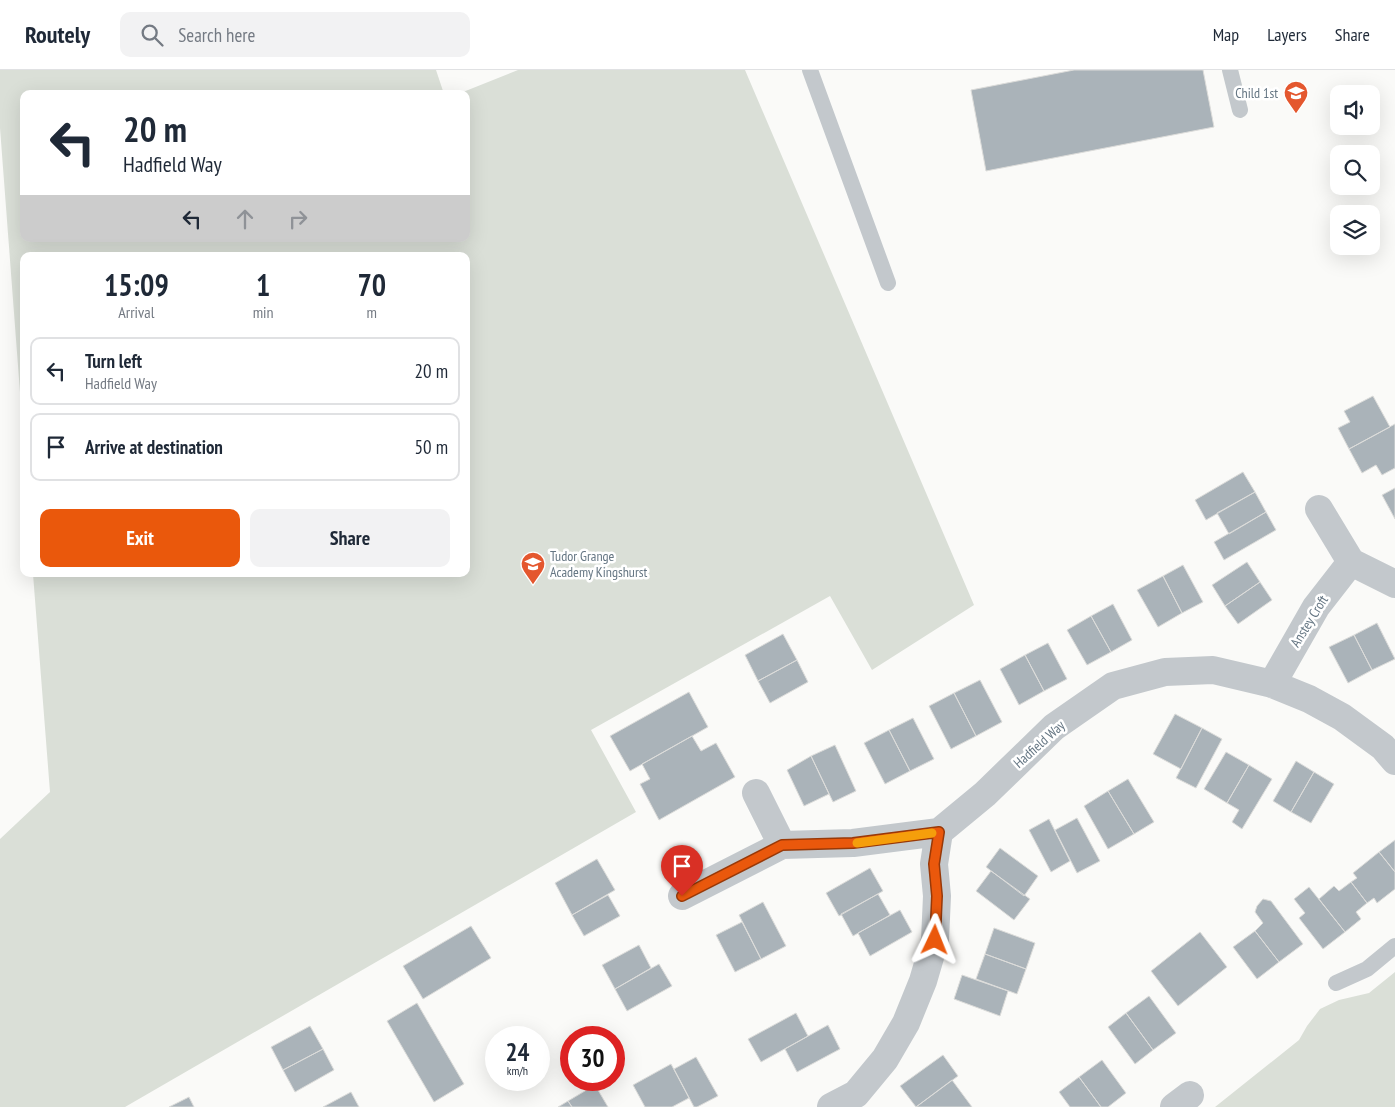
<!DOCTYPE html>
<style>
body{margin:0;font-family:"PT Sans Narrow",sans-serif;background:#f2f2f3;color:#1f2937;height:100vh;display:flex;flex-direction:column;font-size:19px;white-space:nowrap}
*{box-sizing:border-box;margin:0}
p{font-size:16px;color:#747a83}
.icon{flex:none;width:28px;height:28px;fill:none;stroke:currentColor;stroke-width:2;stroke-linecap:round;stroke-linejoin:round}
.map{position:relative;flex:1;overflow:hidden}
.drawer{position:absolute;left:20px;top:182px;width:450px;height:325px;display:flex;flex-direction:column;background:#fff;border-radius:10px;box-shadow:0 5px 20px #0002}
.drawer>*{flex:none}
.top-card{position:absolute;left:20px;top:20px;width:450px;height:152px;border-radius:10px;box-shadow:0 5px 20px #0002;background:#fff;color:#1f2937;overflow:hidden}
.buttons{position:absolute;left:1330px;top:15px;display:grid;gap:10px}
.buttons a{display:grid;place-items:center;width:50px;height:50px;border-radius:10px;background:#fff;box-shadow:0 5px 20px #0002;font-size:25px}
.speed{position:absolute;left:485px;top:956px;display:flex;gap:10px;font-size:25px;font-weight:700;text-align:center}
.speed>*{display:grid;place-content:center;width:65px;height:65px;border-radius:50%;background:#fff;box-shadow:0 5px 20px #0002;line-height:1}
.speed small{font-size:12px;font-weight:400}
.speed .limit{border:8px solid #d22;background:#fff;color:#111}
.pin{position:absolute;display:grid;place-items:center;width:42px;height:42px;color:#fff;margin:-51px -21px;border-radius:50% 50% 50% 0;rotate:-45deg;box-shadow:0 0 5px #0007}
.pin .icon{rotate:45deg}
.me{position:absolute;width:55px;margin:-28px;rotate:2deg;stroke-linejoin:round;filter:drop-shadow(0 0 4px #0008)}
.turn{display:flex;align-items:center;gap:18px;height:105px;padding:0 20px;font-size:22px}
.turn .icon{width:65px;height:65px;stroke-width:2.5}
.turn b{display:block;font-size:35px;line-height:42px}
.lanes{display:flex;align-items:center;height:48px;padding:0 20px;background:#0003;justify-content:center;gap:25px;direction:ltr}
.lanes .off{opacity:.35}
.eta{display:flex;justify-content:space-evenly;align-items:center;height:85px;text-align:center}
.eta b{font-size:30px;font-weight:600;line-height:35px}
.primary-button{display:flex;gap:10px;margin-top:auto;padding:10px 20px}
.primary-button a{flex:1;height:58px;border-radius:10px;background:#ea580c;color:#fff;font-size:20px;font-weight:600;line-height:58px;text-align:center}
.primary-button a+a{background:#f2f2f3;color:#1f2937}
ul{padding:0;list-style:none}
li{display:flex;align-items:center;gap:15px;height:68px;margin:0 10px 8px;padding:0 10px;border:2px solid #e0e1e3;border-radius:10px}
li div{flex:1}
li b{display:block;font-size:19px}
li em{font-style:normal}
header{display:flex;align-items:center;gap:30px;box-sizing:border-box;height:70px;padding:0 25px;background:#fff;border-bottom:1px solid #e0e1e3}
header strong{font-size:24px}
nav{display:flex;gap:28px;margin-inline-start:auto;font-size:18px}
.search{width:350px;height:45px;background:#f2f2f3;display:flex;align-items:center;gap:12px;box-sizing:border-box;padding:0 18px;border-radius:10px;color:#747a83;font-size:19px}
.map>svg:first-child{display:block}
.green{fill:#dadfd7}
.building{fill:#aab3b9;stroke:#dcdcda}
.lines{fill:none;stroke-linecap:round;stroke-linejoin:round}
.service{stroke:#c3c8cc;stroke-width:16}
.minor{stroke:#c3c8cc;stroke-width:28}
.route-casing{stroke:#983908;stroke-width:12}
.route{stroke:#ea580c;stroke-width:9}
.slow{stroke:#f59e0b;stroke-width:9}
.labels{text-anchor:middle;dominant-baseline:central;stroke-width:5;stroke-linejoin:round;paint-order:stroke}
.poi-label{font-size:14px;fill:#657683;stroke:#fff;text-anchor:end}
.street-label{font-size:14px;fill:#657683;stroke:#fff}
</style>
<header>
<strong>Routely</strong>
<div class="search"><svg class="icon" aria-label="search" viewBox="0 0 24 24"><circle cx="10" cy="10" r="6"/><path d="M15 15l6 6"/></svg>Search here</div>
<nav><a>Map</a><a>Layers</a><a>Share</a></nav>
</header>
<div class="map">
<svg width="1395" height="1037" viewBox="0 0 1395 1037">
<rect width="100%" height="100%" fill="#fafaf8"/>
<path class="green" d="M 0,0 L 436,0 L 444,24 L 24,24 L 24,169 L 466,169 L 466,24 L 458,24 L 518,0 L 745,0 L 974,535 L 872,600 L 830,526 L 591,660 L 636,742 L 125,1037 L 0,1037 L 0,769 L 50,722 L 33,504 L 466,504 L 466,186 L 24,186 L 24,375 L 0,58 Z
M 1395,902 L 1395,1037 L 1215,1037 L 1299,970 L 1307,956 L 1320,939 L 1339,930 L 1369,923 Z"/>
<path class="building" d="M 1074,0 L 1203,0 L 1214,57 L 986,101 L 971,20 Z
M 1373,326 L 1390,357 L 1349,379 L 1338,358 L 1350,352 L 1344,341 Z
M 1395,354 L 1395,398 L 1382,405 L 1376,395 L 1362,403 L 1349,379 Z
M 1243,402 L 1255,422 L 1206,450 L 1195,430 Z
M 1395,418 L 1395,449 L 1382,425 Z
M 1255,422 L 1266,442 L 1229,464 L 1217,443 Z
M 1266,442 L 1276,460 L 1224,490 L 1214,472 Z
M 1247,492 L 1260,512 L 1225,536 L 1212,515 Z
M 1183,495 L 1203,532 L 1182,543 L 1163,506 Z
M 1163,506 L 1182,543 L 1158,557 L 1137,520 Z
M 1260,512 L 1272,530 L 1238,554 L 1225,536 Z
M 1113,534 L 1132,570 L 1111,582 L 1091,546 Z
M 1091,546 L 1111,582 L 1087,595 L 1067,560 Z
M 1377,553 L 1395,589 L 1372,600 L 1354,565 Z
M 783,564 L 797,590 L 758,611 L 745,585 Z
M 1354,565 L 1372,600 L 1348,613 L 1329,577 Z
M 1048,573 L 1067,609 L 1044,621 L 1025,585 Z
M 1025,585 L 1044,621 L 1019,635 L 1000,599 Z
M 797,590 L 808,612 L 770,633 L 758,611 Z
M 980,610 L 1002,652 L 976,666 L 954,623 Z
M 689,622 L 708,657 L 630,701 L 610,666 Z
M 954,623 L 976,666 L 951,679 L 929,636 Z
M 1175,644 L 1202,658 L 1181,699 L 1153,684 Z
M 913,648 L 934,689 L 910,701 L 889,660 Z
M 1202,658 L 1222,669 L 1196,718 L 1176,708 Z
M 889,660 L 910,701 L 885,714 L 864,673 Z
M 692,666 L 701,681 L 716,673 L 735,707 L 659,750 L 640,714 L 650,709 L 642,694 Z
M 835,675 L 856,721 L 833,732 L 811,686 Z
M 1226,682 L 1249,695 L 1227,733 L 1204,719 Z
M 811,686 L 829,724 L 804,736 L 787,700 Z
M 1296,691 L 1314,702 L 1291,742 L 1273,731 Z
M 1249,695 L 1272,709 L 1242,759 L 1232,752 L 1239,740 L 1227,733 Z
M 1314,702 L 1334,714 L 1311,753 L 1291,742 Z
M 1128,709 L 1154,752 L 1134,764 L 1108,721 Z
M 1108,721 L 1134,764 L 1108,779 L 1084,736 Z
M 1077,748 L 1100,791 L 1077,803 L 1055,760 Z
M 1049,749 L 1070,791 L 1051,802 L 1029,760 Z
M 1395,770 L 1395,802 L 1379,782 Z
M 1000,778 L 1038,806 L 1024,826 L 986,797 Z
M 1379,782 L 1395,802 L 1395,819 L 1377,833 L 1374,828 L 1367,833 L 1351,812 L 1357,808 L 1353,803 Z
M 597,789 L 615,820 L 572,845 L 555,813 Z
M 870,798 L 883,821 L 839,846 L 826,823 Z
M 991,801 L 1030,829 L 1014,850 L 976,821 Z
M 1351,812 L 1367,833 L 1356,842 L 1361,849 L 1345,862 L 1319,829 L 1334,816 L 1339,821 Z
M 1309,817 L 1345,862 L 1323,879 L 1299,848 L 1305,843 L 1294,829 Z
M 878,824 L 890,845 L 853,866 L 841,844 Z
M 608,825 L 620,846 L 584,866 L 572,845 Z
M 1263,829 L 1271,831 L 1303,874 L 1279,892 L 1255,861 L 1263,853 L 1255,842 L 1257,836 Z
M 763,832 L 786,876 L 761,889 L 739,845 Z
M 900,840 L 912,862 L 870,886 L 858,863 Z
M 742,852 L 761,889 L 735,902 L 716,865 Z
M 471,856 L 491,888 L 423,929 L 403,896 Z
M 994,858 L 1035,873 L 1026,899 L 985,884 Z
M 1255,861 L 1279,892 L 1257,909 L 1233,877 Z
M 1200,862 L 1227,897 L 1178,936 L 1151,901 Z
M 639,875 L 651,898 L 615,919 L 602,895 Z
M 985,884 L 1026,899 L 1017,924 L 976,909 Z
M 659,894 L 672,916 L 627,941 L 615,919 Z
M 962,905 L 1008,921 L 1000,946 L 954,929 Z
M 1149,926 L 1176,963 L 1153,980 L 1126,943 Z
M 417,933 L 464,1014 L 434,1032 L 387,951 Z
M 796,943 L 808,966 L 761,992 L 748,969 Z
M 1126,943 L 1153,980 L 1135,994 L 1108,957 Z
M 828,955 L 840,979 L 797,1002 L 785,979 Z
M 310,956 L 323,979 L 283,1000 L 271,977 Z
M 323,979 L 334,1000 L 295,1022 L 283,1000 Z
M 943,985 L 958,1006 L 916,1037 L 900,1016 Z
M 696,987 L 718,1026 L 697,1037 L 694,1037 L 674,999 Z
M 1102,990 L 1126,1023 L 1108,1037 L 1101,1037 L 1079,1007 Z
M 671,994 L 689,1028 L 672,1037 L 645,1037 L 633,1015 Z
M 1079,1007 L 1101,1037 L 1070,1037 L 1059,1022 Z
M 952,1010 L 972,1037 L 916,1037 Z
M 595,1015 L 608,1037 L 572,1037 L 568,1031 Z
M 351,1022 L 359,1037 L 323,1037 Z
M 189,1027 L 194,1037 L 169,1037 Z
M 568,1031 L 572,1037 L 558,1037 Z"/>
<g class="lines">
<path class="service" d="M 810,0 L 888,213
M 1230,0 L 1240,40
M 1336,913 L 1367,899 L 1395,876"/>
<path class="minor" d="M 1319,439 L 1351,492 L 1395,514
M 1272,614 L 1316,537 L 1351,492
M 756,723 L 782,775
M 682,826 L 782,775 L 853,773 L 939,762 L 985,724 L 1054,657 L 1113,616 L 1165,602 L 1213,600 L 1272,614 L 1309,629 L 1342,647 L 1383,677 L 1395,691
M 831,1037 L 856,1024 L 885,989 L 906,953 L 923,911 L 935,870 L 937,826 L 934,794 L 939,762
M 1174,1037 L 1190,1025"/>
</g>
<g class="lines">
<defs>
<path id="route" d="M 682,826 L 782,775 L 853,773 L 939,762 L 934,794 L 937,826 L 935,870"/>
</defs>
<use href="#route" class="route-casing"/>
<use href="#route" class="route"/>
<path class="slow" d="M 857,773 L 932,763"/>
</g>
<defs>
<symbol id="school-pin" viewBox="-11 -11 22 30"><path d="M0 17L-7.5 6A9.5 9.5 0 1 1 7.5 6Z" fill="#e4572e" stroke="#fff"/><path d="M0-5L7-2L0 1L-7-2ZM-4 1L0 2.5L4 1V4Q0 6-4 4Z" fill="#fff"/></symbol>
</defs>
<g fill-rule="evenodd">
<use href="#school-pin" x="1282" y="9" width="28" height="38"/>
<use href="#school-pin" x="519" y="480" width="28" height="38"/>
</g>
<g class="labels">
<g class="poi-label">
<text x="1278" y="23">Child 1st</text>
<text x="550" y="486" text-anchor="start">Tudor Grange<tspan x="550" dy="16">Academy Kingshurst</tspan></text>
</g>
<g class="street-label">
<text transform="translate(1309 551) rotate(-58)">Anstey Croft</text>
<text transform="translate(1039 674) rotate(-42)">Hadfield Way</text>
</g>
</g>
</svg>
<div class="buttons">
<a><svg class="icon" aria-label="sound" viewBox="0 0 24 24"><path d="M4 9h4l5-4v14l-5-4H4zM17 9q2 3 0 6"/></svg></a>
<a><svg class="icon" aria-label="search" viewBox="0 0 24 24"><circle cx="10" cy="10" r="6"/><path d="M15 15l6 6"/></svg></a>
<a><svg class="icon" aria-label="layers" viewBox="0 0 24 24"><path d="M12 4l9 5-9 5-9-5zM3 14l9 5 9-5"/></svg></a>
</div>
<div class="speed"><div>24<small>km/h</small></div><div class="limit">30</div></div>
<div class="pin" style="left:682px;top:826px;background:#d93025"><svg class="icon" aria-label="arrive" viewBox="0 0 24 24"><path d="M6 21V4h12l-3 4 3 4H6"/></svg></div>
<svg class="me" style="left:935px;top:870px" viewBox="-20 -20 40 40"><path d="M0-17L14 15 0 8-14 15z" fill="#ea580c" stroke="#fff" stroke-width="4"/></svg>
<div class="top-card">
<div class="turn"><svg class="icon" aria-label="left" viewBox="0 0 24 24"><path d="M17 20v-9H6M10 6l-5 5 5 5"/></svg><div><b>20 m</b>Hadfield Way</div></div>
<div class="lanes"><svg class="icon" aria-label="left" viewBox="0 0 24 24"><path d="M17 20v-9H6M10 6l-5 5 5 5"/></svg><svg class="icon off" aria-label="ahead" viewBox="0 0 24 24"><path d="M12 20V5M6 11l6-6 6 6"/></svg><svg class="icon off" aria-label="right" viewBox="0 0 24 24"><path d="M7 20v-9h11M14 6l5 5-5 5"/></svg></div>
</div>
<section class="drawer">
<div class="eta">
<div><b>15:09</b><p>Arrival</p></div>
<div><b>1</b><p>min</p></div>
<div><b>70</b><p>m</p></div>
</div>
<ul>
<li><svg class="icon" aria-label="left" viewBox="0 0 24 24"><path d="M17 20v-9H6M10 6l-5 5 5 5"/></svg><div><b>Turn left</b><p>Hadfield Way</p></div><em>20 m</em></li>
<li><svg class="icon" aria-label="arrive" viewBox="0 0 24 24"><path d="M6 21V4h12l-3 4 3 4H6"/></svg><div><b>Arrive at destination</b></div><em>50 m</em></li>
</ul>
<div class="primary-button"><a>Exit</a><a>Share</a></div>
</section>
</div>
